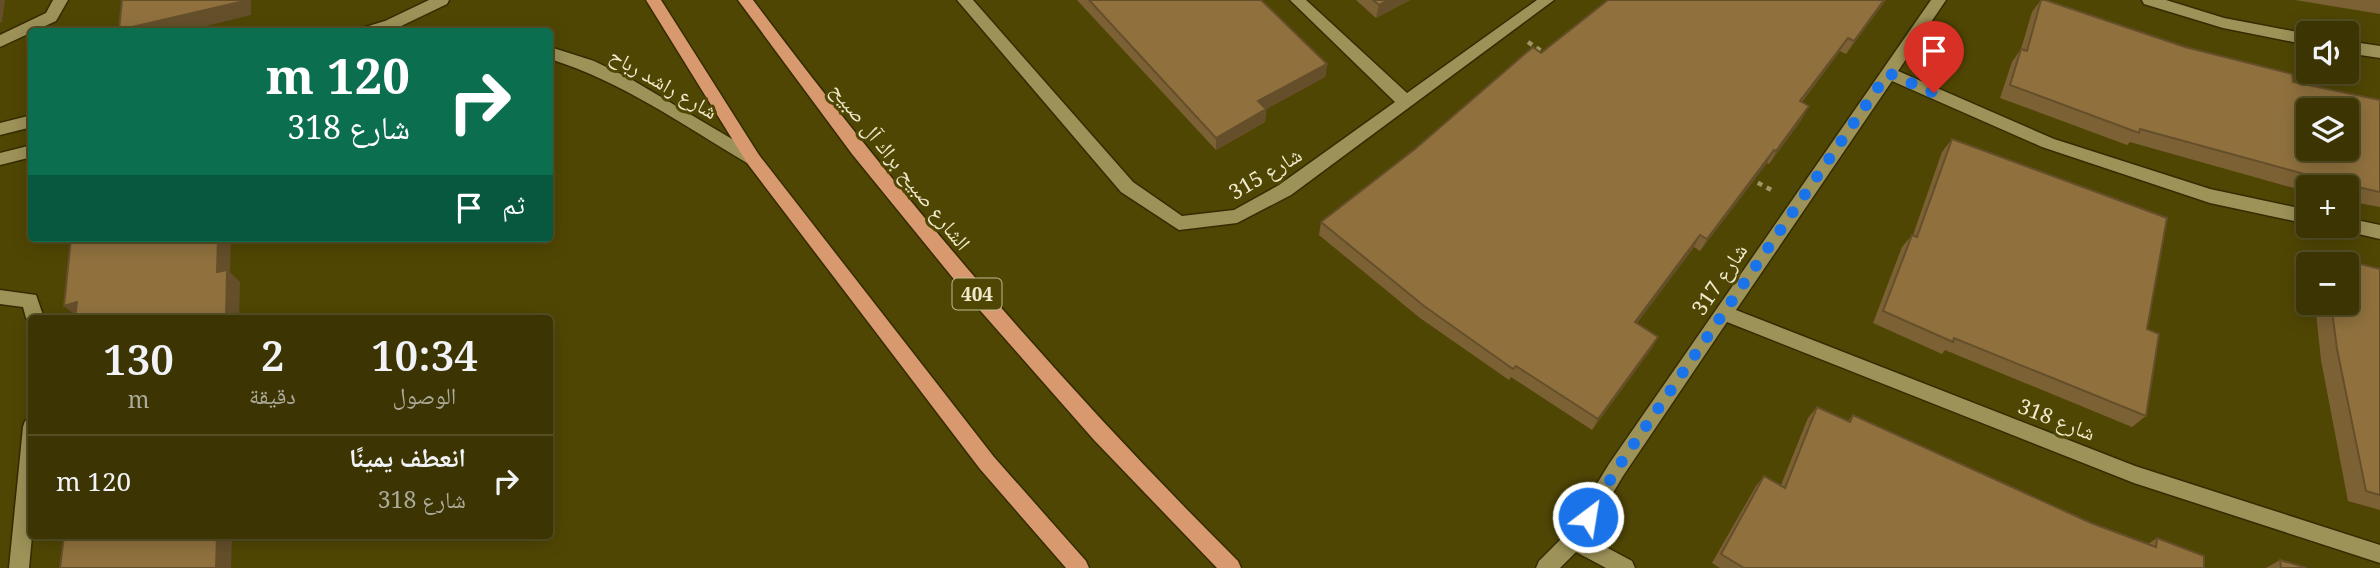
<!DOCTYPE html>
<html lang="ar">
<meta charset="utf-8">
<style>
body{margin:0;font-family:"Noto Serif","Noto Naskh Arabic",serif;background:#473f12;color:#f1f3f6;direction:rtl;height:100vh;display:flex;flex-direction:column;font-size:26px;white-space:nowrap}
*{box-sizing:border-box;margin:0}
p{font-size:23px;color:#acaa9a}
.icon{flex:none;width:38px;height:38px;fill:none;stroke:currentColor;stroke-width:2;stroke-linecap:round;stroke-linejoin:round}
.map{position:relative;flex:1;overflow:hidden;direction:ltr}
.side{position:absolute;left:28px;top:315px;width:525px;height:224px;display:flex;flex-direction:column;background:#3c3403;border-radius:7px;box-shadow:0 4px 18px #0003,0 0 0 2px #554f25;direction:rtl}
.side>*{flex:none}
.top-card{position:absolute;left:28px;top:28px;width:525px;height:214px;border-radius:7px;box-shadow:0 4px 18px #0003,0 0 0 2px #554f25;direction:rtl;background:#0b6e4f;color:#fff;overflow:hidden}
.controls{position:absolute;left:2296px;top:21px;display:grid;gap:14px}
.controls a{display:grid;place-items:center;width:63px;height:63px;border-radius:7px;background:#3c3403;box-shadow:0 4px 18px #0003,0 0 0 2px #554f25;font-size:35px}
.pin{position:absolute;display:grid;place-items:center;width:60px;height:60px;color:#fff;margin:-72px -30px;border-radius:50% 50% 50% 0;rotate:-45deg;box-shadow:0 0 7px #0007}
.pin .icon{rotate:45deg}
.me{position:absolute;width:77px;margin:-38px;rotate:31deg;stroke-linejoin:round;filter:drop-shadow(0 0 5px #0008)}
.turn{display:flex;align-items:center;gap:24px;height:147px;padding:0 28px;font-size:32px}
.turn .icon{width:91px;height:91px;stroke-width:2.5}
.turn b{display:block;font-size:49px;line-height:60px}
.then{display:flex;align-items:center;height:66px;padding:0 28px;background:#0003;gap:14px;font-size:26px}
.eta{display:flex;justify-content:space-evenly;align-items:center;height:119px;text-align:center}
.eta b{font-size:42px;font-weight:600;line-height:49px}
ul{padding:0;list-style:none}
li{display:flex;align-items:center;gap:21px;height:91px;padding:0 28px;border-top:2px solid #554f25}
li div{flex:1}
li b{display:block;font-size:26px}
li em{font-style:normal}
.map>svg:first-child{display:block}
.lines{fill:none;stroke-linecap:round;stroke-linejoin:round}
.minor-casing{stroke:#342c00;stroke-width:3}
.tertiary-casing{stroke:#342c00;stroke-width:3}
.primary-casing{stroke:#342c00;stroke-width:3}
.path{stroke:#9e9666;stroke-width:4.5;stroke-dasharray:5 5;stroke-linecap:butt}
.minor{fill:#9d9258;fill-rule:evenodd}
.tertiary{fill:#9d9258;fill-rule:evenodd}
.primary{fill:#d8996e;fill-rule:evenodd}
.wall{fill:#7c6135}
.shaded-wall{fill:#654f2b}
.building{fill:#90713e;stroke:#654f2b;stroke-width:2;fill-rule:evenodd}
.route{stroke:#1a73e8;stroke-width:12;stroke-dasharray:0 21.6}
.labels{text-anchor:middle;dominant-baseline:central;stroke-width:6;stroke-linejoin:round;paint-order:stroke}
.shield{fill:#504604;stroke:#bfb990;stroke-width:2}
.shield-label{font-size:19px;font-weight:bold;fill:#efeacc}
.street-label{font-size:21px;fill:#efeacc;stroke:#504604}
</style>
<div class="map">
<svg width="2380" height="568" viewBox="0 0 2380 568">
<rect width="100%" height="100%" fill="#504604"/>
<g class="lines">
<defs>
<path id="minor" d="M 53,0 L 68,0 L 56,21 L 0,47 L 0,35 L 46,13 Z
M 957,0 L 973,0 L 1133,182 L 1182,216 L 1234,210 L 1279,185 L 1395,102 L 1290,0 L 1306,0 L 1407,93 L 1537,0 L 1554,0 L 1291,195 L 1237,223 L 1179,230 L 1121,192 Z
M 1931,0 L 1946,0 L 1898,71 L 2054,139 L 2210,189 L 2308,210 L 2308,224 L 2210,203 L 2042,147 L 1892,81 L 1736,310 L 2135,466 L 2380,545 L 2380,563 L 2134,483 L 1727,322 L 1623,476 L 1587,537 L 1632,561 L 1635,568 L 1606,568 L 1576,552 L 1560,568 L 1536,568 L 1539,561 L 1567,533 L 1609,464 Z
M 2142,0 L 2166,0 L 2224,18 L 2308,34 L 2308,45 L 2223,28 L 2144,4 Z
M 2347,41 L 2380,46 L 2380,58 L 2347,53 Z
M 2347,218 L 2380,225 L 2380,239 L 2341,230 L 2339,226 L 2347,226 Z
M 0,290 L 36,295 L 44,318 L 32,318 L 32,324 L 26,318 L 23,307 L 0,304 Z
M 32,419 L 32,536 L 29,568 L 9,568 L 23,427 L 25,421 Z"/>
<path id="tertiary" d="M 429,0 L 449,0 L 447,4 L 395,29 L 360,32 L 362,28 L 385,21 Z
M 550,47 L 594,61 L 629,78 L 759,155 L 761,159 L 759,163 L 747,163 C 683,125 621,81 550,59 Z
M 32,115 L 32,127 L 0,135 L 0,123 Z
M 32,145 L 32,157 L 0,165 L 0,153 Z"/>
<path id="primary" d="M 646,0 L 661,0 L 759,155 L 994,457 L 1086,561 L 1089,568 L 1066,568 L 980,469 L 747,163 Z
M 738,0 L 753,0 C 902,199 1062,386 1238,561 L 1241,568 L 1217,568 L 1094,440 L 970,299 L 852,154 Z"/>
</defs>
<use href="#minor" class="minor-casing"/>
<use href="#tertiary" class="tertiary-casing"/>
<use href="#primary" class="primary-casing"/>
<path class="path" d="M 1528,42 L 1547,55
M 1749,178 L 1775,192"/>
<use href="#minor" class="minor"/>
<use href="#tertiary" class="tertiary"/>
<use href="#primary" class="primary"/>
</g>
<path class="wall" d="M 1077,0 L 1261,0 L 1327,64 L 1325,77 L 1266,109 L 1265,122 L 1216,150 Z
M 1356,0 L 1410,0 L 1376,18 Z
M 1886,0 L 1846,54 L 1840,51 L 1802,102 L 1802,119 L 1769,164 L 1767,163 L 1700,251 L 1694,247 L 1637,323 L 1658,337 L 1652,348 L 1592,430 L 1511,377 L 1509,380 L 1420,318 L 1319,235 L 1321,222 L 1541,53 Z
M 2041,0 L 2293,82 L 2380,100 L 2380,207 L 2347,201 L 2347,187 L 2308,187 L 2308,192 L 2130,142 L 2127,145 L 2000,98 L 2012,62 L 2021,49 L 2032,12 Z
M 2295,0 L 2380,0 L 2380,14 Z
M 1952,139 L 2147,329 L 2146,416 L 2132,427 L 1945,350 L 1942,354 L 1873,323 L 1902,247 L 1912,235 L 1913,235 L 1942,152 Z
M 2325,255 L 2326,264 L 2313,264 Z
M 2380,269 L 2380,510 L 2348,501 L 2321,360 L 2315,303 L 2347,303 Z
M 1817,407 L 1848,421 L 1853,415 L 2091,523 L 2148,544 L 2157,538 L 2204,568 L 1720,568 L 1712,563 L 1756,486 L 1764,476 L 1781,485 L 1808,418 Z
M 2280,560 L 2307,568 L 2266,568 Z"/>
<path class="shaded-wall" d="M 0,0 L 5,0 L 2,22 L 0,23 Z
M 240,0 L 251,0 L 251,15 L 182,32 L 120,32 L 119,30 Z
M 1388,0 L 1410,0 L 1376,18 L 1379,5 Z
M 1884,0 L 1886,0 L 1846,54 L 1854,41 Z
M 1848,38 L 1840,51 L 1792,114 L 1800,101 Z
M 1327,64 L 1325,77 L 1257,114 L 1258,101 Z
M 1809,106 L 1802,119 L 1769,164 L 1776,151 Z
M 1266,109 L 1265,122 L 1216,150 L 1216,138 Z
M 1774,150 L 1767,163 L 1700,251 L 1707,239 Z
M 1700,235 L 1694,247 L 1629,334 L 1635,322 Z
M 218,238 L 231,238 L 230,272 L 240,282 L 239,318 L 226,318 L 217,272 Z
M 77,302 L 79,318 L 64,306 Z
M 1658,337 L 1652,348 L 1592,430 L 1598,419 Z
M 217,536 L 232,536 L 231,568 L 216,568 Z"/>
<path class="building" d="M 122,0 L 240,0 L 240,2 L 119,30 Z
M 1089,0 L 1261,0 L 1327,64 L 1258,101 L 1266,109 L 1216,138 Z
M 1373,0 L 1388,0 L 1379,5 Z
M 1608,0 L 1884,0 L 1854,41 L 1848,38 L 1800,101 L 1809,106 L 1776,151 L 1774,150 L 1707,239 L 1700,235 L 1635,322 L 1658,337 L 1598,419 L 1516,366 L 1513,369 L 1424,306 L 1321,222 L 1415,149 L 1533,47 L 1541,53 Z
M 2041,0 L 2045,0 L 2185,47 L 2292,74 L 2293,82 L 2380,100 L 2380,192 L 2330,181 L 2140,129 L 2139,133 L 2010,85 L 2021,49 L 2027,51 ZM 2308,110 L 2347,110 L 2347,149 L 2308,149 Z
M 1952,139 L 2167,218 L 2147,329 L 2159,334 L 2146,416 L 1954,338 L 1953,342 L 1883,311 L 1912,235 L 1917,237 Z
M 71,238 L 218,238 L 217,272 L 227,270 L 226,318 L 75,318 L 77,302 L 64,306 Z
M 2325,255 L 2380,269 L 2380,495 L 2366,491 L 2337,349 L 2331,303 L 2347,303 L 2347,264 L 2326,264 Z
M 1817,407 L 1850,422 L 1853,415 L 2091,523 L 2156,547 L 2157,538 L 2204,556 L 2204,568 L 1744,568 L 1721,554 L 1764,476 L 1785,488 Z
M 64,536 L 217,536 L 216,568 L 60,568 Z
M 2280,560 L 2307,568 L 2281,568 Z"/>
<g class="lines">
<path class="route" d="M 1588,517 L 1616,470 L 1888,73 L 1934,93"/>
</g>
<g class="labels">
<rect class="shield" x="952.5" y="278.5" width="49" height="31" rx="5"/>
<g class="shield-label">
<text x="977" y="294">404</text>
</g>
<g class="street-label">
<text transform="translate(664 83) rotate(30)">شارع راشد رباح</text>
<text transform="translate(901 166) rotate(51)">الشارع صبيح براك آل صبيح</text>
<text transform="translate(1265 173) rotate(-31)">شارع 315</text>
<text transform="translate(1719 279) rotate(-56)">شارع 317</text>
<text transform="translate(2057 419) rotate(21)">شارع 318</text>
</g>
</g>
</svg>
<div class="controls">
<a><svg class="icon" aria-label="sound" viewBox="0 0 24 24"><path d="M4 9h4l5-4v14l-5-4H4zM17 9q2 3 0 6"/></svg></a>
<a><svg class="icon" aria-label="layers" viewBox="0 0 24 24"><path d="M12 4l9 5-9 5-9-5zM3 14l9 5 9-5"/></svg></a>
<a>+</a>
<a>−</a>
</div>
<div class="pin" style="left:1934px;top:93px;background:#d93025"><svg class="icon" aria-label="arrive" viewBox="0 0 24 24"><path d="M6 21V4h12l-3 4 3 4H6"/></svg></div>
<svg class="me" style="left:1588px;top:517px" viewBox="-20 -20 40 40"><circle r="17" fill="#1a73e8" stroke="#fff" stroke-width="3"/><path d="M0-11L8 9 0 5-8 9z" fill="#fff"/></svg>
<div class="top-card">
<div class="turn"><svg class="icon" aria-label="right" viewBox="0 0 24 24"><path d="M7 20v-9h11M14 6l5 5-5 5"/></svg><div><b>120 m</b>شارع 318</div></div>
<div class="then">ثم<svg class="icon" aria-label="arrive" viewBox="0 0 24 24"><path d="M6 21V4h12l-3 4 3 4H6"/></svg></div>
</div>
<section class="side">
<div class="eta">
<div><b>10:34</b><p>الوصول</p></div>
<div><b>2</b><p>دقيقة</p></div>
<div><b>130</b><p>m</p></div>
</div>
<ul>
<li><svg class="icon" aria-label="right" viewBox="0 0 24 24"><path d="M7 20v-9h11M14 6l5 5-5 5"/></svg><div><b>انعطف يمينًا</b><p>شارع 318</p></div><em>120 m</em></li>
</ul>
</section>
</div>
